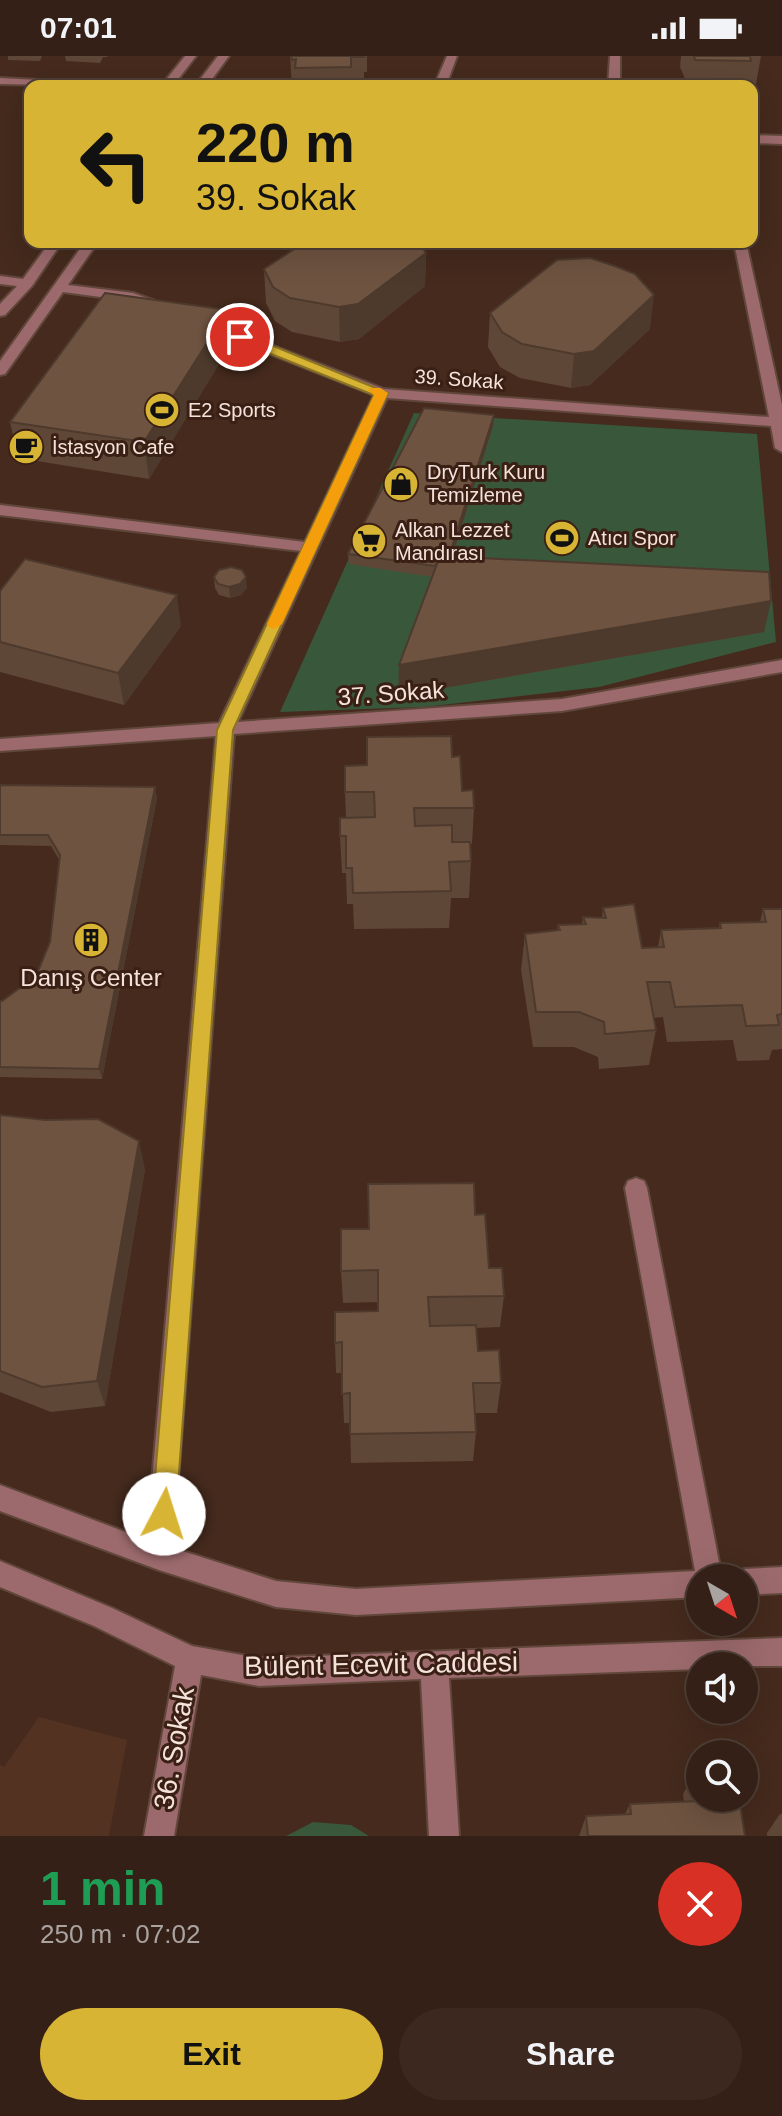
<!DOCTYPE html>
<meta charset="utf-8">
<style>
body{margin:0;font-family:Helvetica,sans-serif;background:#3c281f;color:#f1f3f6;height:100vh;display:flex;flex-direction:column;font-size:30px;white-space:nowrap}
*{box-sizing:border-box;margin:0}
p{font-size:26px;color:#a9a3a1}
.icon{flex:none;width:44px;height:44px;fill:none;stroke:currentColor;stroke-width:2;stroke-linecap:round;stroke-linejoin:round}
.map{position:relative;height:1780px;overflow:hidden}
.details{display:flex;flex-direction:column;background:#342016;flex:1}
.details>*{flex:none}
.banner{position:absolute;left:24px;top:24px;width:734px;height:168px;border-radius:16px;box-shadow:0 8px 32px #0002,0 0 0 2px #4e3e35;background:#d8b434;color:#111;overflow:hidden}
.needle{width:52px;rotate:141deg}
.buttons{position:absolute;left:686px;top:1508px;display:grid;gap:16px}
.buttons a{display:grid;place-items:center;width:72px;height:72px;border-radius:50%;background:#342016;box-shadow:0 8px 32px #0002,0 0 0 2px #4e3e35;font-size:40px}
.pin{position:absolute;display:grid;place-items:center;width:68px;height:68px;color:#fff;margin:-34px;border:4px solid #fff;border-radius:50%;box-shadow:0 2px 8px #0007}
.me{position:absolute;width:88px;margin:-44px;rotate:5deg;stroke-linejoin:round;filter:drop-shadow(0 0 6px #0008)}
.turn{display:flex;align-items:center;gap:28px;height:168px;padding:0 40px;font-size:36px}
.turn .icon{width:104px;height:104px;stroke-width:2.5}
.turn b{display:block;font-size:56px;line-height:68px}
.round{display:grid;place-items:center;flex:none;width:84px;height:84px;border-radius:42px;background:#3c281f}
.overview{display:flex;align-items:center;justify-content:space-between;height:136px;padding:0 40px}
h1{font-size:48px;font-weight:800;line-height:60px;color:#1e9e55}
.button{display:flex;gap:16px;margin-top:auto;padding:16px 40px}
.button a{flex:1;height:92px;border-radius:48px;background:#d8b434;color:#111;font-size:32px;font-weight:800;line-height:92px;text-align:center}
.button a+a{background:#3c281f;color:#f1f3f6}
.status{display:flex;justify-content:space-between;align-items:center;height:56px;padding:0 40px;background:#342016;direction:ltr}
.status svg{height:22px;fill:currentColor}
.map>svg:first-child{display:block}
.built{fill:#543222}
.green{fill:#39573a}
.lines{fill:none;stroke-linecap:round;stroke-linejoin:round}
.minor-casing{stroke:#61473b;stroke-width:4}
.minor{fill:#9c6a6d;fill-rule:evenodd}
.wall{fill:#5f4737}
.shaded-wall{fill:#4d3a2d}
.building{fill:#6e5340;stroke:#4d3a2d;stroke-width:2}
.route{fill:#d8b434;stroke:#8c7522;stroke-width:2}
.slow{fill:#f59e0b}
.labels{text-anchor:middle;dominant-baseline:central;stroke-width:6;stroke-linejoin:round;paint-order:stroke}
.far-street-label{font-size:20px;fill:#f5e2db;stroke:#3a2014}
.far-poi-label{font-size:20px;fill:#f5e2db;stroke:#3a2014;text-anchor:start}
.street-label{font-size:24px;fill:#f5e2db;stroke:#3a2014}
.poi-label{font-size:24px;fill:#f5e2db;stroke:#3a2014}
.near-street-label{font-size:28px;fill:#f5e2db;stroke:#3a2014}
</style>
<div class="status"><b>07:01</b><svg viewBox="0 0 49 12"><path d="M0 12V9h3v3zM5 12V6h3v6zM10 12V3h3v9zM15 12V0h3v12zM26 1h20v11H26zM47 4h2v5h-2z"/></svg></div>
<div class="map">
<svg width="782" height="1780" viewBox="0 0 782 1780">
<rect width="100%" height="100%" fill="#452a1d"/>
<path class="built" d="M 39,1661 L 127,1684 L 109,1780 L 0,1780 L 0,1709 L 4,1711 Z"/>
<path class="green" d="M 414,357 L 757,378 L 776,586 L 599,631 L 424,651 L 280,656 Z
M 313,1766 L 351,1769 L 369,1780 L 286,1780 Z"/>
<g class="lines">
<defs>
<path id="minor" d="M 185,0 L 196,0 L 173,30 L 161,30 Z
M 218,0 L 229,0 L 207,30 L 195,30 Z
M 447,0 L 457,0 L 446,30 L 434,30 Z
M 610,0 L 620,0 L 620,30 L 608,30 Z
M 0,22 L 98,27 L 104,30 L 0,28 Z
M 752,79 L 782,80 L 782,88 L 752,87 Z
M 50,186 L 62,186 L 32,230 L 5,259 L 0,260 L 0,248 L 17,230 L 0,228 L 0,220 L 23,223 Z
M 85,186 L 98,186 L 68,229 L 133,237 L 169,250 L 162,254 L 131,245 L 63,236 L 5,318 L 0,319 L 0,305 Z
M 734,186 L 746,186 L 782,349 L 782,396 L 775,392 L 771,370 L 387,342 L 238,666 L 562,643 L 782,604 L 782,616 L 562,655 L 234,678 L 173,1492 L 276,1525 L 356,1533 L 695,1515 L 625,1132 L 628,1125 L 636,1122 L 644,1125 L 647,1132 L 722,1522 L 700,1522 L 700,1541 L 356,1559 L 276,1551 L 159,1514 L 0,1455 L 0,1429 L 147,1484 L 216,680 L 0,695 L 0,683 L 219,667 L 301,495 L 0,459 L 0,449 L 305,486 L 374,339 L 202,271 L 202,265 L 207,264 L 384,333 L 769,361 Z
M 0,1505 L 112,1552 L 192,1590 L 259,1602 L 782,1582 L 782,1610 L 700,1610 L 700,1613 L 449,1622 L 459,1780 L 429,1780 L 421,1623 L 259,1630 L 201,1619 L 174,1780 L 144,1780 L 175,1610 L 94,1570 L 0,1531 Z
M 782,1511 L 782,1537 L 744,1539 L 744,1522 L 732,1522 L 735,1517 L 744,1513 Z"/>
</defs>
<use href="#minor" class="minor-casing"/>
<use href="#minor" class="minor"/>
</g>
<path class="wall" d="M 8,0 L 42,0 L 40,5 L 8,4 Z
M 65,0 L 108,0 L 107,1 L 103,1 L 100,7 L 66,5 Z
M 290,0 L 367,0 L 367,16 L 364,16 L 364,30 L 292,30 Z
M 681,0 L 761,0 L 756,28 L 748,28 L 747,30 L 688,30 L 680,11 Z
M 426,197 L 425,230 L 359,283 L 340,286 L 292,276 L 275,265 L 266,247 L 264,213 Z
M 490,257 L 650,273 L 590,329 L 571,332 L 520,322 L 500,311 L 488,291 Z
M 230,290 L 149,423 L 18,402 L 10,366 Z
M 493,370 L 452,500 L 764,576 L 398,640 L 432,521 L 349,508 L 348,498 Z
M 214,521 L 247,532 L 241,539 L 230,542 L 219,539 L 215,532 Z
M 0,535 L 181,570 L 124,649 L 0,616 Z
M 452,701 L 462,735 L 474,752 L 472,788 L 470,788 L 471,805 L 469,842 L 451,842 L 449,872 L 354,873 L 353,848 L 347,848 L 346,817 L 342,817 L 340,780 L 346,762 L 345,736 L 367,709 Z
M 0,729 L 157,742 L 102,1023 L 0,1021 L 0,945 L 2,945 L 36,920 L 50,886 L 60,805 L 51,790 L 0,789 Z
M 603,852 L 642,892 L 658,891 L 661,874 L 719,872 L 720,867 L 760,866 L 763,853 L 782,853 L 782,993 L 772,994 L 769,1004 L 737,1005 L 733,984 L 667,986 L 663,961 L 654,962 L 656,974 L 649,1009 L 599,1013 L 598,1001 L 574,991 L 533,991 L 521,914 L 525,878 L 557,875 L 558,869 L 582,868 L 583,861 L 602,862 Z
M 0,1059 L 145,1113 L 105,1350 L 51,1356 L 0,1336 Z
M 475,1159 L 489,1212 L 504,1240 L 500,1271 L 476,1272 L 478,1295 L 501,1327 L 497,1357 L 475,1357 L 476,1376 L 473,1405 L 351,1407 L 350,1367 L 344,1367 L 342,1317 L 336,1317 L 335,1287 L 378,1255 L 378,1246 L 343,1247 L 341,1215 L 369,1173 Z
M 694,1718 L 745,1780 L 579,1780 L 586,1760 L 625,1758 L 630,1748 L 684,1746 L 683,1738 Z
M 780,1758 L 782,1758 L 782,1780 L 767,1780 L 767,1777 Z"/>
<path class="shaded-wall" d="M 426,197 L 425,230 L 359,283 L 340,286 L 339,251 Z
M 654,239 L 650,273 L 590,329 L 571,332 L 574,298 Z
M 228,254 L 230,290 L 149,423 L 144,386 Z
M 494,359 L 493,370 L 445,523 L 445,512 Z
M 246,521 L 247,532 L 241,539 L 230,542 L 229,531 Z
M 177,539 L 181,570 L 124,649 L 118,617 Z
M 771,545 L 764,576 L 398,640 L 399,609 Z
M 155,731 L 157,742 L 102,1023 L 99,1013 Z
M 139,1085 L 145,1113 L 105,1350 L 97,1325 Z"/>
<path class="building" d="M 291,0 L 363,0 L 364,1 L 351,1 L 351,11 L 295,12 L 296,3 L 292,4 Z
M 694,0 L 750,0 L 751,5 L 695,4 Z
M 305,186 L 418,186 L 426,197 L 358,248 L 339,251 L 290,242 L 273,231 L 264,213 Z
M 590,202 L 615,210 L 635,218 L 654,239 L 594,295 L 574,298 L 522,288 L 502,276 L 490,257 L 557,204 Z
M 105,237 L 228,254 L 144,386 L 10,366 Z
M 424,352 L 494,359 L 449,500 L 440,500 L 435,510 L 348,498 Z
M 440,500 L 769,516 L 771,545 L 399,609 Z
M 25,503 L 177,539 L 118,617 L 0,586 L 0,535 Z
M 231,511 L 242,514 L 246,521 L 240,528 L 229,531 L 218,528 L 214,521 L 219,514 Z
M 451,680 L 452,701 L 460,700 L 462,735 L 473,734 L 474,752 L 414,752 L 415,770 L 452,769 L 452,786 L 470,786 L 471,805 L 449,806 L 451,835 L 353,837 L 352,812 L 346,812 L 346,780 L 340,780 L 340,762 L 375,761 L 374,736 L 345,736 L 345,710 L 367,709 L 367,681 Z
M 0,729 L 155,731 L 99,1013 L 0,1011 L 0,945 L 2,945 L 36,920 L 50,886 L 60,799 L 48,779 L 0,779 Z
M 634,848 L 642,892 L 664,891 L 661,874 L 721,872 L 720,867 L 766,866 L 763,853 L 782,853 L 782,958 L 777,959 L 779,969 L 746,970 L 742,949 L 675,951 L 670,926 L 647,926 L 656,974 L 605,978 L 604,966 L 579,956 L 536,956 L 525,878 L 560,874 L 558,869 L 586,868 L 583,861 L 606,862 L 603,852 Z
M 0,1059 L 45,1064 L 98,1063 L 139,1085 L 97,1325 L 42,1331 L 0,1315 Z
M 474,1127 L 475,1159 L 485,1158 L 489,1212 L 502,1212 L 504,1240 L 428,1241 L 430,1270 L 476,1269 L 478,1295 L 499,1294 L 501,1327 L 473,1327 L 476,1376 L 350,1378 L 350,1337 L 342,1338 L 342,1286 L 335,1287 L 335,1256 L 378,1255 L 378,1214 L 341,1215 L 341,1173 L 369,1173 L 368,1128 Z
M 694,1718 L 700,1718 L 700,1742 L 739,1742 L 745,1780 L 588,1780 L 586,1760 L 631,1758 L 630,1748 L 697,1745 Z"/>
<path class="route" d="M 236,278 L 244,278 L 388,337 L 233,674 L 176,1458 L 172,1466 L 164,1469 L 156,1466 L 152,1458 L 217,674 L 374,339 L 236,284 Z"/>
<path class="slow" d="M 370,332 L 380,332 L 388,337 L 282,568 L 274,573 L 269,571 L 267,568 L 374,339 L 368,334 Z"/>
<defs>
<symbol id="stadium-disc" viewBox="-11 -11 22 22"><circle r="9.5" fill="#d8b434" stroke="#3a2014"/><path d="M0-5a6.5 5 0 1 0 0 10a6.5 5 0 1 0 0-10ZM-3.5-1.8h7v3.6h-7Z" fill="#111"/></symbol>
<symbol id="cafe-disc" viewBox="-11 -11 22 22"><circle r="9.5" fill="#d8b434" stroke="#3a2014"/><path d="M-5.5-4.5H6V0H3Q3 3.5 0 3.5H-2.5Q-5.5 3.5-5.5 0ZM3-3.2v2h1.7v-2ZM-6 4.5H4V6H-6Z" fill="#111"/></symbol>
<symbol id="shop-disc" viewBox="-11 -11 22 22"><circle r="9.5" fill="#d8b434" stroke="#3a2014"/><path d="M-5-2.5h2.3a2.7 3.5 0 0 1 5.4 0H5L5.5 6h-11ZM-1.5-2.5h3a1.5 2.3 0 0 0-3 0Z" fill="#111"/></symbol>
<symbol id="supermarket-disc" viewBox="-11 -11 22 22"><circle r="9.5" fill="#d8b434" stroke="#3a2014"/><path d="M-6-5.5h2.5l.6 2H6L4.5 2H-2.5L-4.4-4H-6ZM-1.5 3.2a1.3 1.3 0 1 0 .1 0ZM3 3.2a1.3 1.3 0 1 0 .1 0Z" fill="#111"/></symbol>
<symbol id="building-disc" viewBox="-11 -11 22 22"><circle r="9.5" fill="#d8b434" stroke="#3a2014"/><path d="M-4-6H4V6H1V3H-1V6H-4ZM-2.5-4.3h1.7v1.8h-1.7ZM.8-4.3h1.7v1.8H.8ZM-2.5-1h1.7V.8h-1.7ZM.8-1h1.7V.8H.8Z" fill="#111"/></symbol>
</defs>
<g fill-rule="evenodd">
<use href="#stadium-disc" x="142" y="334" width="40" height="40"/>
<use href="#cafe-disc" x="6" y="371" width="40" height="40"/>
<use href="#shop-disc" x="381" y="408" width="40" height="40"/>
<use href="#stadium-disc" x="542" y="462" width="40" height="40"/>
<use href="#supermarket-disc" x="349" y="465" width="40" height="40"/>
<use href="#building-disc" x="71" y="864" width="40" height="40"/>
</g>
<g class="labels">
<g class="far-street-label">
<text transform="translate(459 323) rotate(4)">39. Sokak</text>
</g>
<g class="far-poi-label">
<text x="188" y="354">E2 Sports</text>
<text x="52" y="391">İstasyon Cafe</text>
<text x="427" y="416">DryTurk Kuru<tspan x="427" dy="23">Temizleme</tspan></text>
<text x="395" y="474">Alkan Lezzet<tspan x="395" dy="23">Mandırası</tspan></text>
<text x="588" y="482">Atıcı Spor</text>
</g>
<g class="street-label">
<text transform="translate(391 637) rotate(-4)">37. Sokak</text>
</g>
<g class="poi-label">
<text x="91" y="921">Danış Center</text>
</g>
<g class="near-street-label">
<text transform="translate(381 1608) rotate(-1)">Bülent Ecevit Caddesi</text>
<text transform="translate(174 1692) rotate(-80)">36. Sokak</text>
</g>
</g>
</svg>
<div class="buttons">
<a><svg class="needle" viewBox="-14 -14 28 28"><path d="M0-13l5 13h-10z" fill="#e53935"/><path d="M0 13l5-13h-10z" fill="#a9a3a1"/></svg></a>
<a><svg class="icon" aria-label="sound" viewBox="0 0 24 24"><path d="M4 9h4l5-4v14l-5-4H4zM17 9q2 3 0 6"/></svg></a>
<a><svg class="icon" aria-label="search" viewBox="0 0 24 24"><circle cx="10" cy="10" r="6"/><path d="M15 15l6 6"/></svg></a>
</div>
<div class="pin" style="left:240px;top:281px;background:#d93025"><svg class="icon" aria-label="arrive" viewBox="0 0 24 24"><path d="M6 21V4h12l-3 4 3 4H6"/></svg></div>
<svg class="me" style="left:164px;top:1458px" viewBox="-20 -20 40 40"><circle r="19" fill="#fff"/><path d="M0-13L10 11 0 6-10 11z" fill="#d8b434"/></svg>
<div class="banner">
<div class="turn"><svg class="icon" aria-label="left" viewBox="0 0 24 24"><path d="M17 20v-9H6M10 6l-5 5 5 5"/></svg><div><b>220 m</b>39. Sokak</div></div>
</div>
</div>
<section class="details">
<div class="overview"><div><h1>1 min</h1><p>250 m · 07:02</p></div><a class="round" style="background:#d93025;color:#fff"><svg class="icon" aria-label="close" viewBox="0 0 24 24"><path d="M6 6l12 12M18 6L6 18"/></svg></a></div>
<div class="button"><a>Exit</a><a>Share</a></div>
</section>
